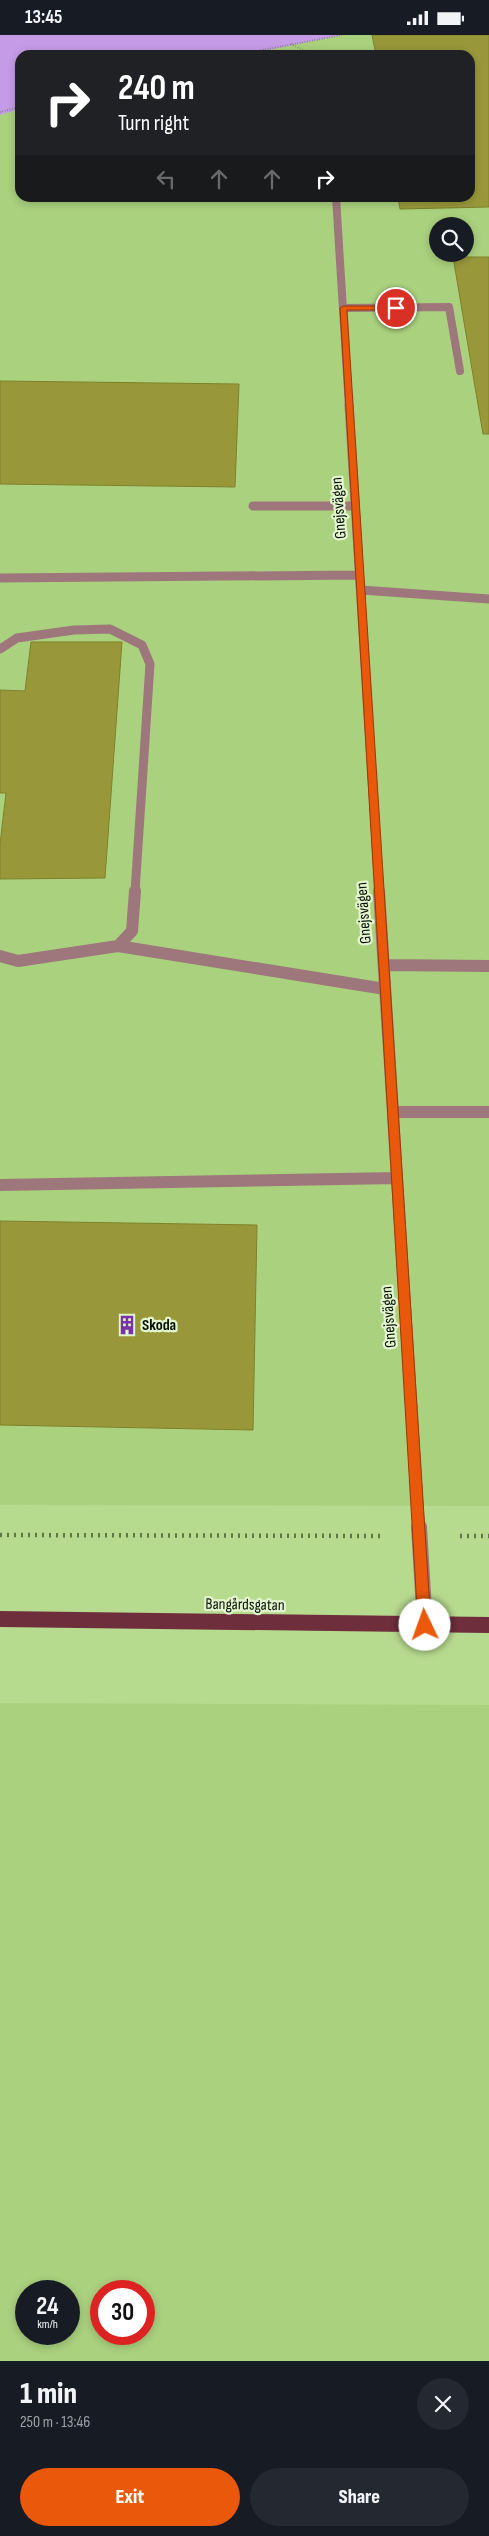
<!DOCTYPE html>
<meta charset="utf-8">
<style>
body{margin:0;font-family:"Sofia Sans Condensed",sans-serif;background:#242831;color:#f1f3f6;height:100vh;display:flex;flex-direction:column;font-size:19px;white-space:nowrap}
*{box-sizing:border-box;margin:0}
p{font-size:16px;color:#9ea1a6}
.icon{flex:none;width:28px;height:28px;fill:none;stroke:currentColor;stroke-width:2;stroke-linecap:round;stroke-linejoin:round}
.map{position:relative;height:2326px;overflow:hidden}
.sheet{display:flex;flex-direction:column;background:#171b24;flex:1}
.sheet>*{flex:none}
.hud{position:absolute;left:15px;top:15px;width:460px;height:152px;border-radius:15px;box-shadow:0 2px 8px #0003;background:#202124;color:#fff;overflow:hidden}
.buttons{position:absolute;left:429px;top:182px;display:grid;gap:10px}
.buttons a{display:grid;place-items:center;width:45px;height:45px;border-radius:50%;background:#171b24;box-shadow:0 2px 8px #0003;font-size:25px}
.speed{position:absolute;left:15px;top:2245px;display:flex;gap:10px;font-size:25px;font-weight:700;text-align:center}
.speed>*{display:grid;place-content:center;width:65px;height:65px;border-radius:50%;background:#171b24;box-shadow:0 2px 8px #0003;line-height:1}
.speed small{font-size:12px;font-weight:400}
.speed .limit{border:8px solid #d22;background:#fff;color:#111}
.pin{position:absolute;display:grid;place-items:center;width:42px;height:42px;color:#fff;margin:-21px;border:2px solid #fff;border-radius:50%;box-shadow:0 1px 5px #0007}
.me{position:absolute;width:55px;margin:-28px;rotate:357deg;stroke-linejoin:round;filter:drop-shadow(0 0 4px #0008)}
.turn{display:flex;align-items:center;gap:18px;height:105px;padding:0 20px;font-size:22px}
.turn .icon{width:65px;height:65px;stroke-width:2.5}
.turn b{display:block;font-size:35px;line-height:42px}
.lanes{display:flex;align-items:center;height:48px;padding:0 20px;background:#0003;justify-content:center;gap:25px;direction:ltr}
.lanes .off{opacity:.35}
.round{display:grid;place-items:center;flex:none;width:52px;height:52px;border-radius:26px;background:#242831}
.overview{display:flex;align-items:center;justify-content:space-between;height:85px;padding:0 20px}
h1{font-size:30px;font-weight:800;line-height:38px}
.cta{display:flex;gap:10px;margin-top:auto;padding:10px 20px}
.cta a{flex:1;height:58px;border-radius:30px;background:#ea580c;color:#fff;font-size:20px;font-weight:800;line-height:58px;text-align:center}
.cta a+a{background:#242831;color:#f1f3f6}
.status{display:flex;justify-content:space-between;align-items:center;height:35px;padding:0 25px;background:#171b24;direction:ltr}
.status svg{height:14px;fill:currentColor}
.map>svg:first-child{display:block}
.built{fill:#aad17e;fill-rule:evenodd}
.green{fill:#c59be7}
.building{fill:#98983b;stroke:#81802a}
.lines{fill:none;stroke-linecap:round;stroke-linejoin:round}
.path-far1{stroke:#607748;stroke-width:2;stroke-dasharray:0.5 2;stroke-linecap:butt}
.path{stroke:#607748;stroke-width:4.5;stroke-dasharray:2 5;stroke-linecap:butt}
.minor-far3{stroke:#9d777c;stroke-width:8}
.minor-far2{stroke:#9d777c;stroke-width:9}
.minor-far1{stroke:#9d777c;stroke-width:12}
.minor{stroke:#9d777c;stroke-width:16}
.major{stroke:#6e2e3c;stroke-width:16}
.route{fill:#ea580c;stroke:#983908}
.labels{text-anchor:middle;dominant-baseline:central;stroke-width:4.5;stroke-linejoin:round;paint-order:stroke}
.street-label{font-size:16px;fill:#061000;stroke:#e2f5cf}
.poi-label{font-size:16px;font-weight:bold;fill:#061000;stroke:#e2f5cf;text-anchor:start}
</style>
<div class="status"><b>13:45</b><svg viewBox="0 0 49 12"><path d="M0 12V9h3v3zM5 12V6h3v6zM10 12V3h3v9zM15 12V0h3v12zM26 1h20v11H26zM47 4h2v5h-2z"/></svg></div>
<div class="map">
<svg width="489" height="2326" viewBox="0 0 489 2326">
<rect width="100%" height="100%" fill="#b7db8e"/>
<path class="built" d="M 343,0 L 489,0 L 489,1471 L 0,1470 L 0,80 L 20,74 L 20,162 L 470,162 L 470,20 L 244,20 ZM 438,191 L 465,191 L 465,219 L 438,219 Z
M 0,1668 L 489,1670 L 489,2326 L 0,2326 ZM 26,2256 L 69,2256 L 69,2299 L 26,2299 ZM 101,2256 L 144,2256 L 144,2299 L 101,2299 Z"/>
<path class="green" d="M 0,0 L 343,0 L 244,20 L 20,20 L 20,74 L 0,80 Z"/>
<path class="building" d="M 372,0 L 489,0 L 489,172 L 400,174 L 398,162 L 470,162 L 470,20 L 376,20 Z
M 453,222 L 489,222 L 489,399 L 483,399 Z
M 0,346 L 239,349 L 235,452 L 0,449 Z
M 31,607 L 122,607 L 105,843 L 0,844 L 0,809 L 6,758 L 0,758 L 0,655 L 25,656 Z
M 0,1186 L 257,1190 L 253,1395 L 0,1390 Z"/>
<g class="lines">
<path class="path-far1" d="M 291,9 L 313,20
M 236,20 L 342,0
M 0,77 L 20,72"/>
<path class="path" d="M 0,1500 L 381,1501
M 460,1501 L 489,1501"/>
<path class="minor-far3" d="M 336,162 L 349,372
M 343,273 L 449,272 L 460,336"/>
<path class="minor-far2" d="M 349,370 L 379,857
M 253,471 L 355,471
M 0,543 L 359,540
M 361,555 L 489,564
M 0,614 L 17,603 L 74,595 L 110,594 L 142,610 L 150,629 L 135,857"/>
<path class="minor-far1" d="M 379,856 L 419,1493
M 118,911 L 132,896 L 135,856
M 0,921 L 18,926 L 118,911 L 385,954
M 384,930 L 489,931
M 393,1077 L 489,1077
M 0,1150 L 397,1143"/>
<path class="minor" d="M 419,1492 L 425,1591"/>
<path class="major" d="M 0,1584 L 489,1590"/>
</g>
<path class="route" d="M 343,271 L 396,271 L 400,273 L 396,275 L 347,275 L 431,1590 L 429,1595 L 425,1597 L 420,1595 L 418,1590 L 340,273 Z"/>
<defs>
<symbol id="building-bare" viewBox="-9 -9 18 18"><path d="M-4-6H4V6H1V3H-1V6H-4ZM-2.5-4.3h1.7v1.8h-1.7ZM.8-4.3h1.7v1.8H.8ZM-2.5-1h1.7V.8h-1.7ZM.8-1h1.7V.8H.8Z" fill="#7a33a7" stroke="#e2f5cf" stroke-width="2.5" paint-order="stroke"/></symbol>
</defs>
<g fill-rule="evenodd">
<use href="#building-bare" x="113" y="1276" width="28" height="28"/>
</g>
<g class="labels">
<g class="street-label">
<text transform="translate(339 473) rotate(-94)">Gnejsvägen</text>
<text transform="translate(364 878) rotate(-94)">Gnejsvägen</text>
<text transform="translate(389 1282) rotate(-94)">Gnejsvägen</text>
<text transform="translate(245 1570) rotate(1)">Bangårdsgatan</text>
</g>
<g class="poi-label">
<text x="142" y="1290">Skoda</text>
</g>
</g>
</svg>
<div class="buttons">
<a><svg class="icon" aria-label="search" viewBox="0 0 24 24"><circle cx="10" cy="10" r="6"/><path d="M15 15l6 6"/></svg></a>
</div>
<div class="speed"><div>24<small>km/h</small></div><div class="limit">30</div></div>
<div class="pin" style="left:396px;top:273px;background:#d93025"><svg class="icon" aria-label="arrive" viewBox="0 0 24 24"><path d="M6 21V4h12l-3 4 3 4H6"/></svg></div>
<svg class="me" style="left:425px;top:1590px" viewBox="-20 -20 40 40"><circle r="19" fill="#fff"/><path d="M0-13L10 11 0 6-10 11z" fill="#ea580c"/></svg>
<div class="hud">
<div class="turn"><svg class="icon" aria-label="right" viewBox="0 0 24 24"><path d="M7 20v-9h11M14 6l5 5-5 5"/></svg><div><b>240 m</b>Turn right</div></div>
<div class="lanes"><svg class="icon off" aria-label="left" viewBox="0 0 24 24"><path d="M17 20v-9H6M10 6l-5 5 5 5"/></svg><svg class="icon off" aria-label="ahead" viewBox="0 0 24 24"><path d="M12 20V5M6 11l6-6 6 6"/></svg><svg class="icon off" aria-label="ahead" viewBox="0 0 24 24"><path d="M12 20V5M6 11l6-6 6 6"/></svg><svg class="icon" aria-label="right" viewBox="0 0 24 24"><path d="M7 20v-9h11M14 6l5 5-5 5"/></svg></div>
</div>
</div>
<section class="sheet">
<div class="overview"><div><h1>1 min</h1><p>250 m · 13:46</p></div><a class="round"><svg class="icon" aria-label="close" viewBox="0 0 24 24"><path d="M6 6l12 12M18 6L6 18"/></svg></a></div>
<div class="cta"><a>Exit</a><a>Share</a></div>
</section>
